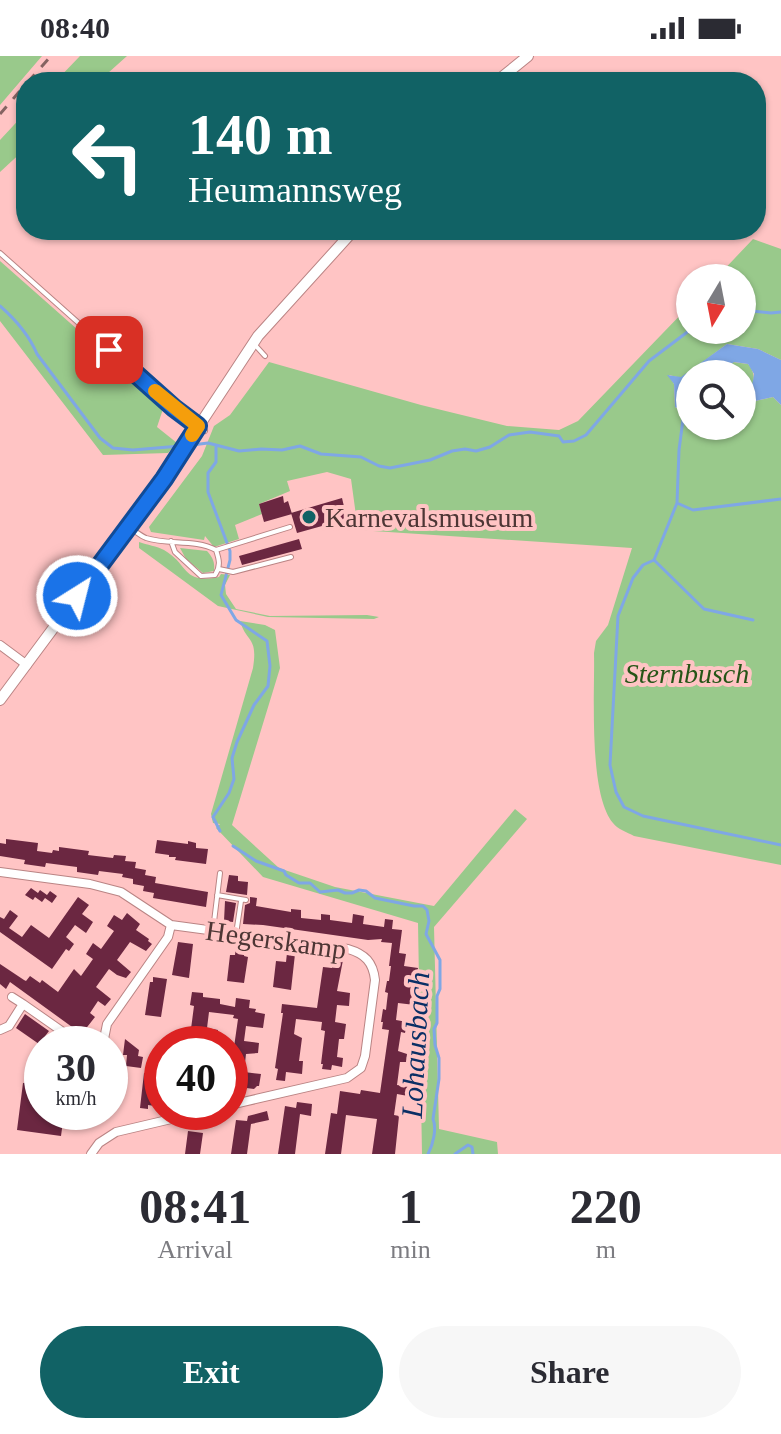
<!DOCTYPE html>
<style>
body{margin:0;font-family:"Times New Roman",serif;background:#f7f7f7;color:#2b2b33;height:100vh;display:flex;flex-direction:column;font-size:30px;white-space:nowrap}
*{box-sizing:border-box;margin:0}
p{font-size:26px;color:#7c7c81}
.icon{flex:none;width:44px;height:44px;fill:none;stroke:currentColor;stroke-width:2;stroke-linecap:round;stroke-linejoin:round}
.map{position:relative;height:1098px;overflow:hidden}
.side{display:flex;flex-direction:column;background:#fff;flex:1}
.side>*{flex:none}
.banner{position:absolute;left:16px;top:16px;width:750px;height:168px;border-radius:32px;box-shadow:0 2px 6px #0004;background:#116265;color:#fff;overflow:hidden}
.needle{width:52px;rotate:190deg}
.fabs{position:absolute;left:676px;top:208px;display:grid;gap:16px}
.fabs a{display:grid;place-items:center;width:80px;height:80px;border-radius:50%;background:#fff;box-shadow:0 2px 6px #0004;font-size:40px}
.speed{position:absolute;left:24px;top:970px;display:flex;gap:16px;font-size:40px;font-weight:700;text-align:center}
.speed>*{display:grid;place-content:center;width:104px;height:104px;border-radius:50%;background:#fff;box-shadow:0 2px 6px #0004;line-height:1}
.speed small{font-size:20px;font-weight:400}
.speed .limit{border:12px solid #d22;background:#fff;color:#111}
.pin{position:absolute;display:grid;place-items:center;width:68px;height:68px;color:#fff;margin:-34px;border-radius:16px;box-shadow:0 4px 12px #0006}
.me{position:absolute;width:88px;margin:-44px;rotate:36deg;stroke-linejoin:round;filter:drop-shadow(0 0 6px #0008)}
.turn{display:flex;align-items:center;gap:28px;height:168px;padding:0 40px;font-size:36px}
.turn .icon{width:104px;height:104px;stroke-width:2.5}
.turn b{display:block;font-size:56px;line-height:68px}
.eta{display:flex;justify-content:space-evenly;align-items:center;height:136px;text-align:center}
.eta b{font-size:48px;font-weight:600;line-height:56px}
.primary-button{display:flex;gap:16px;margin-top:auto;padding:16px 40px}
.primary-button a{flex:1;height:92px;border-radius:48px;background:#116265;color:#fff;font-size:32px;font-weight:600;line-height:92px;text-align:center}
.primary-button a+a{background:#f7f7f7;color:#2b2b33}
.status{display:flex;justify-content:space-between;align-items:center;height:56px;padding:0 40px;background:#fff;direction:ltr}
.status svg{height:22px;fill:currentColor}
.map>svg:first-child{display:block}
.green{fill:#99c98b}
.water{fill:#7fa7e5}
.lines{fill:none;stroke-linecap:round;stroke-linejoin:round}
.stream{stroke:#7fa7e5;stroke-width:3}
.building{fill:#6b2741}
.service-casing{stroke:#ba8484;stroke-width:6}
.minor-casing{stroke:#ba8484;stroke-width:10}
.tertiary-casing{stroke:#ba8484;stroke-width:12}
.service{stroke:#fff;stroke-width:4}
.minor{stroke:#fff;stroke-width:8}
.tertiary{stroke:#fff;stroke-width:10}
.rail{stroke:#856362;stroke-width:3;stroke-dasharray:10 10;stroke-linecap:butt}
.route-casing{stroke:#114b97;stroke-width:20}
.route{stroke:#1a73e8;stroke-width:14}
.slow{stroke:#f59e0b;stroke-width:14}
.poi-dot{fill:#116265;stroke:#ffc4c4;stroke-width:3}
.labels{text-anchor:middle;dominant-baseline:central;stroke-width:8;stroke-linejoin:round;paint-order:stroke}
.poi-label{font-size:28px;fill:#4d3635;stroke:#ffc4c4;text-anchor:start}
.park-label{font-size:28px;font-style:italic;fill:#265517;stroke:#ffc4c4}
.street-label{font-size:28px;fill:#4d3635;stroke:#ffc4c4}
.water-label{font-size:30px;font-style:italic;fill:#0a2f65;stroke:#ffc4c4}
</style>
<div class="status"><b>08:40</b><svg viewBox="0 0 49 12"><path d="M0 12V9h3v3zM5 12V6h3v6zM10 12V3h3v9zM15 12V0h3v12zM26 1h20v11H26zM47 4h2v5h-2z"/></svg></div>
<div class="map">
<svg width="781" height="1098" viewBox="0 0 781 1098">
<rect width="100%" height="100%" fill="#ffc4c4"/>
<path class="green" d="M 0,0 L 42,0 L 0,49 Z
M 80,0 L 127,0 L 98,26 L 55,26 Z
M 26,56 L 26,92 L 0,116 L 0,84 Z
M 753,183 L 781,193 L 781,304 L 758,293 L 727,288 L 681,322 L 669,319 L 674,328 L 675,351 L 690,358 L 690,370 L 742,370 L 742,348 L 773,341 L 781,349 L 781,809 L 634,780 C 627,776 617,773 613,767 C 588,737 595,637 594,597 L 596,585 L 608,569 L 632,492 L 358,474 L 351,423 L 327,416 L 287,425 L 290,435 L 259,448 L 262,458 L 235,469 L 239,483 L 214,491 L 205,480 L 204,484 L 151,476 L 149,471 L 202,400 L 214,370 L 230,359 L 269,306 L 421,349 L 507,370 L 559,374 L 578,365 L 690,249 L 690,274 L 742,274 L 742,222 L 716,222 Z
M 0,205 L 164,350 L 157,371 L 177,387 L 168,397 L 103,399 L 0,265 Z
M 733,306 L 748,308 C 756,317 756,328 746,337 L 742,337 L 742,318 L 724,318 L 725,312 Z
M 139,486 C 147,489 157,490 164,494 C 190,509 181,528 219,521 L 221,518 L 230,519 L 225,529 L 226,538 L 236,553 L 270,560 L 367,559 L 379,561 L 374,563 L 268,561 L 218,550 L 139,492 Z
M 180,492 L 207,495 C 213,502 215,506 214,515 L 203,517 L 186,503 Z
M 240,565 L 265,569 L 275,574 L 280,612 L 232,769 L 279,812 L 335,831 L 434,850 L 515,753 L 527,763 L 434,871 L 439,1073 L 497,1086 L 498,1098 L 422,1098 L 418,867 L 263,821 L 216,772 L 220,768 L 213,767 L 211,758 L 253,612 C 258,580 247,588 240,565 Z"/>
<path class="water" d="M 727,288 L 758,293 L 781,304 L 781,349 L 773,341 L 742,348 L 742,337 C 752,336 753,326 754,318 L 748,308 L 734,306 L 725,312 L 724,318 L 690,318 L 690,358 L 675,351 L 674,328 L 667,319 L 681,321 Z"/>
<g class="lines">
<path class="stream" d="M 0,250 C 16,264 29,279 37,298 L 100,382 L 113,392 L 133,394 L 180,390
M 742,254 L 771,257 L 781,256
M 684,356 L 679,394 L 677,447 L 654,504 L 643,509 L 633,522 L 618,560 L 610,709 L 616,736 L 624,751 L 643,760 L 781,789
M 192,389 L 208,387 L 239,395 L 261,393 L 282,394 L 300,390 L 321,398 L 361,401 L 379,410 L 390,412 L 430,404 L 452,395 L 465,393 L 476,395 L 490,391 L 509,379 L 530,376 L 559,380 L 563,386 L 574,385 L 586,379 L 649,305 L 690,274
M 216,391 L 216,406 L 208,417 L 208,436 L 230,495 L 230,504 L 221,539 L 236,564 L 267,585 L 270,610 L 268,630 L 254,649 L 237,686 L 232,702 L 234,723 L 229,737 L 213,761 L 220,775
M 677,447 L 693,454 L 781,443
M 654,504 L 704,553 L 753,564
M 233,790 L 256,805 L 284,815 L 286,819 L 299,827 L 310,827 L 320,836 L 338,834 L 345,837 L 352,837 L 359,834 L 366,835 L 375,842 L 414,850 L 423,850 L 427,854 L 429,865 L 426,878 L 440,904 L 440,933 L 437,940 L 437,967 L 434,973 L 435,989 L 439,1002 L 439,1023 L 433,1063 C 437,1072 433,1089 428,1098
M 455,1098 L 468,1089 L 472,1091 L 473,1098"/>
</g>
<path class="building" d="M 283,440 L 284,447 L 288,445 L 292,458 L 264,466 L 259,448 Z
M 342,442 L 347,463 L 297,477 L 291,457 Z
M 299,483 L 302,493 L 242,509 L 239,500 Z
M 6,783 L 38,787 L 37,795 L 52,797 L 53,794 L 59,795 L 59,791 L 89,795 L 88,799 L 113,802 L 114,799 L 126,800 L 125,805 L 136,806 L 135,812 L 146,814 L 145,819 L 156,821 L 155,827 L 208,836 L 206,851 L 153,842 L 154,837 L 143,835 L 144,830 L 133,828 L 133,823 L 122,821 L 123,818 L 99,815 L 98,819 L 77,816 L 77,811 L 46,807 L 45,811 L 24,808 L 25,804 L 0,800 L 0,787 L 6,788 Z
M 157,784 L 188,788 L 188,785 L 196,787 L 196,792 L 208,793 L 206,808 L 175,804 L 176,801 L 169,801 L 169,799 L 155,797 Z
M 229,819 L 238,820 L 238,825 L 248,826 L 247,839 L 226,836 Z
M 31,832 L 38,837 L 40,834 L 47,839 L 50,835 L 57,840 L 52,847 L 45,842 L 42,846 L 35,841 L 33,844 L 25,839 Z
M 78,841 L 89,849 L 82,858 L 93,866 L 86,877 L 75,869 L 66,881 L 74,888 L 69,895 L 66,893 L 52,913 L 0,876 L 0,861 L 4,863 L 10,854 L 18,860 L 9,872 L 22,881 L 31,869 L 49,882 Z
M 250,841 L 257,842 L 256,850 L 291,856 L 291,853 L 301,854 L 301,862 L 321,864 L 321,858 L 330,859 L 330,864 L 352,867 L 353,858 L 364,860 L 363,868 L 384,871 L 385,863 L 393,864 L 392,873 L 402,874 L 399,897 L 406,898 L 404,910 L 418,912 L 415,933 L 418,933 L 415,949 L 398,947 L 396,964 L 407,966 L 405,977 L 401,976 L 398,995 L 407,998 L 406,1006 L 400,1006 L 397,1029 L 410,1031 L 408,1040 L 397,1038 L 394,1059 L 399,1060 L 395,1098 L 372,1098 L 377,1063 L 346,1059 L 341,1098 L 325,1098 L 331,1057 L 337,1058 L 340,1035 L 360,1038 L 361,1034 L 380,1037 L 389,974 L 382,973 L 383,966 L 381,966 L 383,953 L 386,954 L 387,945 L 388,937 L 385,936 L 387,925 L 389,925 L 391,910 L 389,910 L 392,887 L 381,886 L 382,883 L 368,884 L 263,869 L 243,868 L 245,849 L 250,847 Z
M 225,845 L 236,847 L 233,866 L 224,865 Z
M 127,857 L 140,868 L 136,874 L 149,883 L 148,885 L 152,888 L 146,895 L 130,886 L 117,904 L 131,916 L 126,922 L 117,919 L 109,913 L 96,931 L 111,943 L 105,950 L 98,945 L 90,957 L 95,961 L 84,975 L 79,976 L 10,926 L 6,933 L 0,928 L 0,908 L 24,924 L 26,925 L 30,920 L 40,927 L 42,924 L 58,936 L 74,913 L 81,920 L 93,903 L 86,898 L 93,887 L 101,893 L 114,875 L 107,870 L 114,859 L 122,864 Z
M 178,886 L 193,888 L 189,922 L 172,919 Z
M 236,890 L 245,892 L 244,900 L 248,901 L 244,927 L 227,925 L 230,899 L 235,899 Z
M 287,897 L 295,898 L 291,934 L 273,931 L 276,905 L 286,906 Z
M 333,903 L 343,904 L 337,935 L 350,937 L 349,950 L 337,949 L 335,966 L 346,968 L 344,983 L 339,983 L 337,1001 L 343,1002 L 342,1011 L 332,1009 L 331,1014 L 322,1013 L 323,1008 L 321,1008 L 325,975 L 321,974 L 322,966 L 296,963 L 294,978 L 302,982 L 299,1005 L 303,1005 L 302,1018 L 286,1016 L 285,1025 L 276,1024 L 278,1013 L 275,1012 L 283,957 L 281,957 L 282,948 L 317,952 L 323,911 L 332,912 Z
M 153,921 L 167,923 L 161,961 L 145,959 L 150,926 L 153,926 Z
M 192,936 L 203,937 L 203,941 L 220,943 L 220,948 L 235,951 L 236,942 L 250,944 L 249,952 L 256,953 L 255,956 L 265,958 L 263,972 L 246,970 L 244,985 L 259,987 L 258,997 L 246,998 L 244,1016 L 261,1018 L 259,1030 L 257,1030 L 254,1033 L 239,1031 L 238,1037 L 230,1036 L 230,1019 L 238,963 L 233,962 L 234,959 L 209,956 L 207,972 L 218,974 L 216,984 L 203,982 L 202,988 L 189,988 L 194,950 L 190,949 Z
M 25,958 L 49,975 L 39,988 L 16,972 Z
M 125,983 L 139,994 L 138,1000 L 143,1001 L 141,1012 L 126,1010 L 127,999 L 123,999 Z
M 33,1016 L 42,1017 L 41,1031 L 38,1031 L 36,1055 L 64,1058 L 61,1080 L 17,1074 L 23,1027 L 32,1026 Z
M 144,1017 L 162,1020 L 162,1051 L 148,1049 L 148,1053 L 140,1052 Z
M 297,1046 L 312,1048 L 311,1060 L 300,1058 L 295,1098 L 278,1098 L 285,1050 L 296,1052 Z
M 267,1055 L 269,1064 L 251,1068 L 247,1098 L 231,1098 L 236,1064 L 247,1065 L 248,1060 Z
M 188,1075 L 203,1077 L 200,1098 L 185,1098 Z"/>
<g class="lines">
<defs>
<path id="service" d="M 512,16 L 522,26
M 0,197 L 174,352 L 205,375
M 255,289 L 265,300
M 130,472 C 135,475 141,480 146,482 C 168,489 195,483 216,494 C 219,503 221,510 215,519 L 201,520 L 175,496 L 171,485
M 216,494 L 290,471
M 219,513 L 233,516 L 291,501
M 217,839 L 246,844
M 213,874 L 220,817
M 236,878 L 241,845
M 110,996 L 117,1004"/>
<path id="minor" d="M 0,589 L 27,609
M 0,816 L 90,828 L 121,836 L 171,869 L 348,893 C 365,898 373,906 375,924 L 365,1000 L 361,1012 L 347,1022 L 230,1049
M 12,941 L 23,948
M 0,974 L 9,970 L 23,948 L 73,983 L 101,988
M 103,988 L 107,968 L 168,881 L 171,869
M 91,1098 L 99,1087 L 116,1076 L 201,1056"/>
<path id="tertiary" d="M 496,26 L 528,0
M 0,644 L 164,423 L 258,280 L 354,174"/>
</defs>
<use href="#service" class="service-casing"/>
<use href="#minor" class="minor-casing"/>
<use href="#tertiary" class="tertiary-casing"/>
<use href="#service" class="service"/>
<use href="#minor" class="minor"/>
<use href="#tertiary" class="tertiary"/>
<path class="rail" d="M 28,26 L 51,0
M 0,58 L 26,28"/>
</g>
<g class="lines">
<defs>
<path id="route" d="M 77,540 L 164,423 L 198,370 L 174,352 L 109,294"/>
</defs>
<use href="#route" class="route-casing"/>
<use href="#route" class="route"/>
<path class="slow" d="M 155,335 L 198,370 L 192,379"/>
</g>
<circle class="poi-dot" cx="309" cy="461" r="8"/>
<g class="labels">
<g class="poi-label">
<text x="325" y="461">Karnevalsmuseum</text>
</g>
<g class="park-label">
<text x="687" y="617">Sternbusch</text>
</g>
<g class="street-label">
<text transform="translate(276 884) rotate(8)">Hegerskamp</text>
</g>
<g class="water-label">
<text transform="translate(415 989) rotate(-87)">Lohausbach</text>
</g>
</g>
</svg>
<div class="fabs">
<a><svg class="needle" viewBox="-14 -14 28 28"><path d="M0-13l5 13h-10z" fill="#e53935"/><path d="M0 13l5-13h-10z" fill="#7c7c81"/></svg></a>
<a><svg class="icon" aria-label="search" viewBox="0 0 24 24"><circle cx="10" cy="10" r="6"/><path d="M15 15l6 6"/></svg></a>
</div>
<div class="speed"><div>30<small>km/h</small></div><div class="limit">40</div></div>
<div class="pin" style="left:109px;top:294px;background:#d93025"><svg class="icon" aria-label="arrive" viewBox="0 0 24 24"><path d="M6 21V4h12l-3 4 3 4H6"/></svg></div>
<svg class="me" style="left:77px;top:540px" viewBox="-20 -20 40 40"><circle r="17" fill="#1a73e8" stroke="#fff" stroke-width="3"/><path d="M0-11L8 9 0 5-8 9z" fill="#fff"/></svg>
<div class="banner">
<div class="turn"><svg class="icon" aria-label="left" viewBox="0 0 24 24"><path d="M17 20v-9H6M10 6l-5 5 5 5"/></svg><div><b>140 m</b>Heumannsweg</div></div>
</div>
</div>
<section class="side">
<div class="eta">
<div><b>08:41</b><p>Arrival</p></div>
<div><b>1</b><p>min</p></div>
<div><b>220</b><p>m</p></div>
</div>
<div class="primary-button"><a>Exit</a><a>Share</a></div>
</section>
